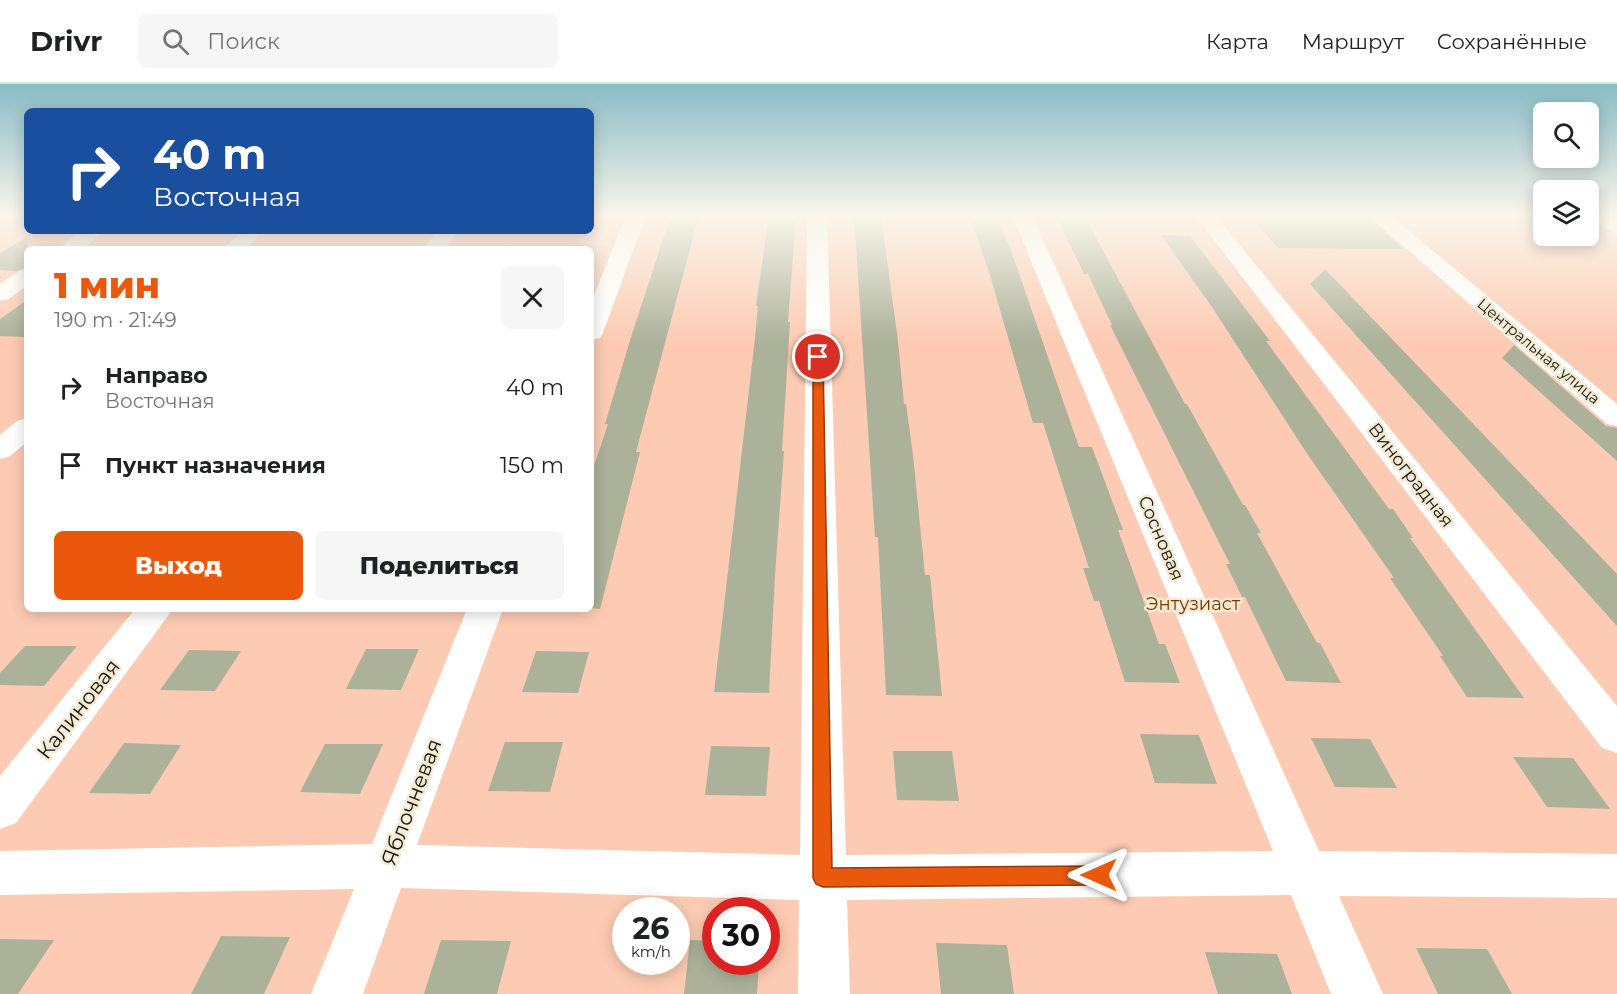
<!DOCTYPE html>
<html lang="ru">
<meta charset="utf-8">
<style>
body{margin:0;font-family:Montserrat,sans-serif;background:#f6f6f6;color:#202124;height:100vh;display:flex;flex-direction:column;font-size:22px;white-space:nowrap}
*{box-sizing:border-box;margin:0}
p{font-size:20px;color:#757577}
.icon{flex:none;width:33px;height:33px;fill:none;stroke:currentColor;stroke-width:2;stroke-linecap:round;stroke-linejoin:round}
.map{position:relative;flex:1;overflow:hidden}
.panel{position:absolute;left:24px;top:162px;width:570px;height:366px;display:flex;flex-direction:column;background:#fff;border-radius:9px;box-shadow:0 3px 15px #0003}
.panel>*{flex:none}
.guide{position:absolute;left:24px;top:24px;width:570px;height:126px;border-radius:9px;box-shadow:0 3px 15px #0003;background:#1a4fa0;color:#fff;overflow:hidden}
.fabs{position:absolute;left:1533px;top:18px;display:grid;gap:12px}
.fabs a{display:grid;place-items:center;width:66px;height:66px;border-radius:9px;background:#fff;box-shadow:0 3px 15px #0003;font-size:30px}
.speed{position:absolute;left:612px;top:813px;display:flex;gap:12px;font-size:30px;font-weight:700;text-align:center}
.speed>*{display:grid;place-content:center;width:78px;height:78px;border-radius:50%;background:#fff;box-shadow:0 3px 15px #0003;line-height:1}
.speed small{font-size:15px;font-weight:400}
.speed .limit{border:9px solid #d22;background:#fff;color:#111}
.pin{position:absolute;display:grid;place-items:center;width:51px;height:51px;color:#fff;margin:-26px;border:3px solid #fff;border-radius:50%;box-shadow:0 2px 6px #0007}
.me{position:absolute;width:66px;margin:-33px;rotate:270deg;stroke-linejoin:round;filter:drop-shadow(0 0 4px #0008)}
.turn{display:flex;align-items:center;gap:21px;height:126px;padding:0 30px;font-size:27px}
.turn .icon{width:78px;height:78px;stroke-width:2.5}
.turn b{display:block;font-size:42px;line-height:51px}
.round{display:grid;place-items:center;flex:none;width:63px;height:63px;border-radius:9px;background:#f6f6f6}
.overview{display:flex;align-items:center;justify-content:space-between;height:102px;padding:0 30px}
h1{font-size:36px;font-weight:800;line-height:45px;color:#ea580c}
.button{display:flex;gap:12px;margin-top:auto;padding:12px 30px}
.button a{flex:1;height:69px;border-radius:9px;background:#ea580c;color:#fff;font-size:24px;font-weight:800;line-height:69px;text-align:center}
.button a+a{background:#f6f6f6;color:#202124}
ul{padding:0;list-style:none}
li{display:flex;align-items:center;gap:18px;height:78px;padding:0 30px}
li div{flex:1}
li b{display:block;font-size:22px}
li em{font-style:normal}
header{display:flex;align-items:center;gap:36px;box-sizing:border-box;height:84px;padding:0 30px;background:#fff;border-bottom:2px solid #e0e0e0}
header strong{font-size:28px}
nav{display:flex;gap:33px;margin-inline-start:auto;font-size:21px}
.search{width:420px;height:54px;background:#f6f6f6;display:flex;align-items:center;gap:15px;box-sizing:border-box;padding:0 21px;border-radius:9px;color:#757577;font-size:22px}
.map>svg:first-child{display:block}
.green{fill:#fdcbb3;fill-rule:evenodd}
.building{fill:#acb19a}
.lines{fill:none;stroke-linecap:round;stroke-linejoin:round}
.minor{fill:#fff;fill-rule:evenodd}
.route{fill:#ea580c;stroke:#983908;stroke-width:1.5}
.labels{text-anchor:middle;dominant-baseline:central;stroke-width:5;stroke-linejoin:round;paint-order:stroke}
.far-street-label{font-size:15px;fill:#18150d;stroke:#f3ebd3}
.street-label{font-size:18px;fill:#18150d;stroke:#f3ebd3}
.park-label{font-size:18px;fill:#813502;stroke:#f3ebd3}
.near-street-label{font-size:21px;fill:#18150d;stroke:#f3ebd3}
</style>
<header>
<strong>Drivr</strong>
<div class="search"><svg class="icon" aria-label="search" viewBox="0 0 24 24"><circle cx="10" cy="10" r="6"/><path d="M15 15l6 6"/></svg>Поиск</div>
<nav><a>Карта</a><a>Маршрут</a><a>Сохранённые</a></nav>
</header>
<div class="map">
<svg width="1617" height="910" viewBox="0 0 1617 910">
<rect width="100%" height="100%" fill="#f3ebd3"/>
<path class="green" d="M 0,131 L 27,131 L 27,147 L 591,147 L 591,131 L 1543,131 L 1544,152 L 1588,152 L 1589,131 L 1617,131 L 1617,910 L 0,910 ZM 27,165 L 591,165 L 591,525 L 27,525 ZM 626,826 L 676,826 L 676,878 L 626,878 ZM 716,826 L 766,826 L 766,878 L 716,878 Z"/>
<path class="building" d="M 671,131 L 699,131 L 636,368 L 640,368 L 600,525 L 591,524 L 591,391 L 608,340 L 605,340 L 631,253 Z
M 769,131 L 796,131 L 788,238 L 790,238 L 782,367 L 784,367 L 775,491 L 769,609 L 714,608 L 755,254 L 758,222 L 756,222 Z
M 854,131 L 881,131 L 898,257 L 904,320 L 906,320 L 913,371 L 925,491 L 930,491 L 942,612 L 886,611 L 878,453 L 875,453 Z
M 969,131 L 997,131 L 1014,175 L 1079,363 L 1092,363 L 1123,446 L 1118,446 L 1159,560 L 1165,560 L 1180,599 L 1125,598 L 1099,517 L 1094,517 L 1083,484 L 1089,484 L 1043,339 L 1033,339 L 989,188 Z
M 1056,131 L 1084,131 L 1185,320 L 1187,320 L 1243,421 L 1245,421 L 1261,449 L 1257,449 L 1317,559 L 1320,559 L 1341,599 L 1286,597 L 1245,513 L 1242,513 L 1226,480 L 1230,480 L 1110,241 L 1112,241 L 1088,190 L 1084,190 Z
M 1249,131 L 1366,131 L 1403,165 L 1278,164 Z
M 1161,151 L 1190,152 L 1270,257 L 1266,257 L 1389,425 L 1393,425 L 1413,454 L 1410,454 L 1524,614 L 1467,613 L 1440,572 L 1443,572 L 1390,494 L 1394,494 L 1308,371 L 1212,223 Z
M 27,153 L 27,183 L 16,187 L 0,186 L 0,169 Z
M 1325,185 L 1617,490 L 1617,542 L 1310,200 Z
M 27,216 L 27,253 L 0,252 L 0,235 Z
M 1514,261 L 1606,342 L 1617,344 L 1617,377 L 1502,274 Z
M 25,562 L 77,562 L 44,602 L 0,601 L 0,589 Z
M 366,565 L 419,565 L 401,606 L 346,605 Z
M 189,566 L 241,567 L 215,607 L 160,606 Z
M 536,567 L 589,568 L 578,609 L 522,608 Z
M 1140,650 L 1199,651 L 1217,700 L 1155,699 Z
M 1311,654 L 1370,655 L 1397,704 L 1335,703 Z
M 505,658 L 563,658 L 550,708 L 488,707 Z
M 124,659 L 181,661 L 150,710 L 89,709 Z
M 325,660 L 383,660 L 360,710 L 300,708 Z
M 711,662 L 770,663 L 766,712 L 705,711 Z
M 893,667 L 952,667 L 959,717 L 897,716 Z
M 1513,673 L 1573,674 L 1610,725 L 1547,723 Z
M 221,852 L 290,853 L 264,910 L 191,910 Z
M 0,855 L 54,856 L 18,910 L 0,910 Z
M 441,856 L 511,857 L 497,910 L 424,910 Z
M 690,856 L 716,857 L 716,878 L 759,878 L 757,910 L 684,910 Z
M 936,859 L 1007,861 L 1014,910 L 941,910 Z
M 1416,864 L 1487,865 L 1512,910 L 1438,910 Z
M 1205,868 L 1277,870 L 1292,910 L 1218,910 Z"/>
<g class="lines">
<path class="minor" d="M 626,131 L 646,131 L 603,249 L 600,254 L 591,256 L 591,219 Z
M 807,131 L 827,131 L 846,771 L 1273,767 L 1012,131 L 1032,131 L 1319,767 L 1617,770 L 1617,814 L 1339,812 L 1383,910 L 1331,910 L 1291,811 L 847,816 L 850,910 L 798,910 L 799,816 L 401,804 L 363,910 L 311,910 L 354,805 L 0,811 L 0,767 L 372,760 L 467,525 L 503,525 L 417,761 L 800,771 Z
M 1195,131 L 1215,131 L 1617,622 L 1617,669 L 1602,664 Z
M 1368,131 L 1390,131 L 1617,320 L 1617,342 L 1607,340 Z
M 1588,131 L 1609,131 L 1617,136 L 1617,150 L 1588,135 Z
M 81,147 L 105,147 L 82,165 L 58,165 Z
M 242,147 L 264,147 L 245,165 L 223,165 Z
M 437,147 L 458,147 L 445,165 L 424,165 Z
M 27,185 L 27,202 L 8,215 L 0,217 L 0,200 L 19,187 Z
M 27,334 L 27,358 L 10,372 L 0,375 L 0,351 L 17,337 Z
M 135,525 L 173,525 L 16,739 L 0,745 L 0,692 Z"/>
</g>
<linearGradient id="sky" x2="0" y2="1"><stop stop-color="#88bbc5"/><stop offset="0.51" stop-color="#faf6eb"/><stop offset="1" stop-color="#faf6eb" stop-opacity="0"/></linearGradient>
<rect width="1617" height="258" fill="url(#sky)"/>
<path class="route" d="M 818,270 L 823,273 L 832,784 L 1099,782 L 1106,785 L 1109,791 L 1106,798 L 1099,801 L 823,803 L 816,800 L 813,794 L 813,273 Z"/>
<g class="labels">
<g class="far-street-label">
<text transform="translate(1539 267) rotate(40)">Центральная улица</text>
</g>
<g class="street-label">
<text transform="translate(1411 391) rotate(52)">Виноградная</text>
<text transform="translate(1161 454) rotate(67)">Сосновая</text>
</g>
<g class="park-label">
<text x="1193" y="520">Энтузиаст</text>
</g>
<g class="near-street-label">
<text transform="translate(78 625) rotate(-52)">Калиновая</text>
<text transform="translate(411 718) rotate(-69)">Яблочневая</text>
</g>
</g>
</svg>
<div class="fabs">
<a><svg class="icon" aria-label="search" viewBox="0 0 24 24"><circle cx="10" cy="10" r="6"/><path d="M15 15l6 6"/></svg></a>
<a><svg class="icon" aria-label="layers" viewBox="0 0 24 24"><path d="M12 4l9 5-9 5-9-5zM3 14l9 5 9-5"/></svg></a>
</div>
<div class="speed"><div>26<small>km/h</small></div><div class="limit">30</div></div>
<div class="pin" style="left:818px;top:273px;background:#d93025"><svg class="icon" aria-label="arrive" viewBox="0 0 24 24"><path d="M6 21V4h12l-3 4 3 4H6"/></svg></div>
<svg class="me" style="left:1099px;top:791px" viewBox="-20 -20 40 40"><path d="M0-17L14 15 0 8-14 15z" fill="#ea580c" stroke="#fff" stroke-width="4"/></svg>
<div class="guide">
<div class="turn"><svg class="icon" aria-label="right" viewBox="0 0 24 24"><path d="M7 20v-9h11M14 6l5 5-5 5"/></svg><div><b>40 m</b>Восточная</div></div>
</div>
<section class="panel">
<div class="overview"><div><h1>1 мин</h1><p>190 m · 21:49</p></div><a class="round"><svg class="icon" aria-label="close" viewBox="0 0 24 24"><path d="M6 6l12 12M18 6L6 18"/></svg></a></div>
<ul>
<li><svg class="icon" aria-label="right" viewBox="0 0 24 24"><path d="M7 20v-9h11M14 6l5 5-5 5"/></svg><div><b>Направо</b><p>Восточная</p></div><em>40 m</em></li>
<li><svg class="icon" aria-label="arrive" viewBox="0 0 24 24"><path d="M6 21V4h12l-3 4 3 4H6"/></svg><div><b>Пункт назначения</b></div><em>150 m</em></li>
</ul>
<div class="button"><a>Выход</a><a>Поделиться</a></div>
</section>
</div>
